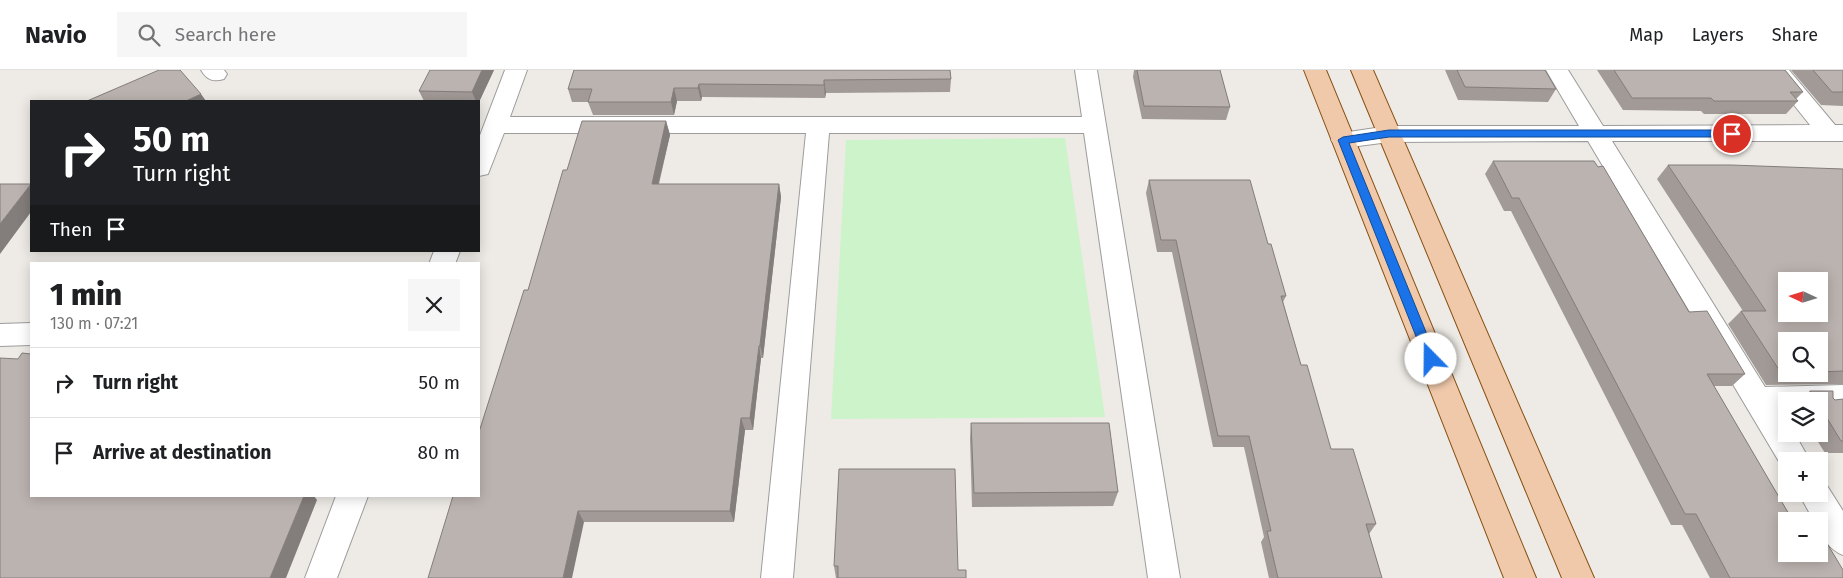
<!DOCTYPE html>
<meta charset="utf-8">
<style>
body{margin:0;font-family:"Fira Sans",sans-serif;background:#f6f6f6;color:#202124;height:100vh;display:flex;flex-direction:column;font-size:19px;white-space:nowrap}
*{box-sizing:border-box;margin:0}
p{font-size:16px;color:#757577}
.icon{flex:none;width:28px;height:28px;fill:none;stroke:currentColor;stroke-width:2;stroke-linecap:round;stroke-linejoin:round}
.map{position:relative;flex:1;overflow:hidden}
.drawer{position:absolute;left:30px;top:192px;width:450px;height:235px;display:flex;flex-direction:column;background:#fff;border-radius:0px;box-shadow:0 2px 12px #0003}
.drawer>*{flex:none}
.guide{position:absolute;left:30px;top:30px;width:450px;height:152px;border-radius:0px;box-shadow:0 2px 12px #0003;background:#202124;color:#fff;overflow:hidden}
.needle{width:32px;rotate:274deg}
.controls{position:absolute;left:1778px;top:202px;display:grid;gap:10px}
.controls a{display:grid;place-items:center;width:50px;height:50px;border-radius:0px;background:#fff;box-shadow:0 2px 12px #0003;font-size:25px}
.pin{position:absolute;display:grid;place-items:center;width:42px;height:42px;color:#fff;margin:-21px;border:2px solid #fff;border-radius:50%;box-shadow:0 1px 5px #0007}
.me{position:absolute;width:55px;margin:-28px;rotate:338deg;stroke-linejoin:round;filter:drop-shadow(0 0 4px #0008)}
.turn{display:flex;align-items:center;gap:18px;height:105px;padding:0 20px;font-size:22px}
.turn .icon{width:65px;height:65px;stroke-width:2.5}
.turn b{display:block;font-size:35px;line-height:42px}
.then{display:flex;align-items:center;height:48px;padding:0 20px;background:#0003;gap:10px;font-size:19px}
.round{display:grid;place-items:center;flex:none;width:52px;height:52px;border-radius:0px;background:#f6f6f6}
.headline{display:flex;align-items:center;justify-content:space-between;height:85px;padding:0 20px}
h1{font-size:30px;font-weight:800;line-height:38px}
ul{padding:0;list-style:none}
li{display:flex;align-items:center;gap:15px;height:70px;padding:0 20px;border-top:1px solid #e0e0e0}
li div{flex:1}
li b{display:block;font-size:19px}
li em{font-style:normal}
header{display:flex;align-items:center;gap:30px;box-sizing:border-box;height:70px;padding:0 25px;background:#fff;border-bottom:1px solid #e0e0e0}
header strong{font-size:24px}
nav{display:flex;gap:28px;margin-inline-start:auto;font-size:18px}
.search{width:350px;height:45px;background:#f6f6f6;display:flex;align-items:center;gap:12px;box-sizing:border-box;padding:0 18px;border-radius:0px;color:#757577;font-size:19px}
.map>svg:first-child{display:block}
.park{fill:#ccf3c9}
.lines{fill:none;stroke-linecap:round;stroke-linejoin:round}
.minor-casing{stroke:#9c9c9c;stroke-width:2}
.major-casing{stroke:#875013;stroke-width:2}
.minor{fill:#fff;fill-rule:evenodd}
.major{fill:#f0c8aa;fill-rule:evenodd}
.wall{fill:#a19a97;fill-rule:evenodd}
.shaded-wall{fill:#837d7b}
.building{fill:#bbb3b0;stroke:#837d7b;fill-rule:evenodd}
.route{fill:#1a73e8;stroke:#114b97}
</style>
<header>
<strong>Navio</strong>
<div class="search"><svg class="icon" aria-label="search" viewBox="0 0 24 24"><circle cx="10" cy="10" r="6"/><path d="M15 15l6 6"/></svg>Search here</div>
<nav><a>Map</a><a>Layers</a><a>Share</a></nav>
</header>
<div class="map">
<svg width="1843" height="508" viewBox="0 0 1843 508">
<rect width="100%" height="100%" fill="#eeebe6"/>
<path class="park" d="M 1065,68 L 1105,347 L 831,349 L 846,70 Z"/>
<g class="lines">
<defs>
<path id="minor" d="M 201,0 L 224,0 L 227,4 L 224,9 C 213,12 207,10 201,0 Z
M 505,0 L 527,0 L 510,47 L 1082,47 L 1075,0 L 1097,0 L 1180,508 L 1148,508 L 1084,63 L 829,63 L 793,508 L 761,508 L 806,63 L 504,63 L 488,104 L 479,106 L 479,68 Z
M 1546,0 L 1568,0 L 1603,56 L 1810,55 L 1766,0 L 1789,0 L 1835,55 L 1843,55 L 1843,71 L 1612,71 L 1765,317 L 1843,315 L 1843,339 L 1819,340 L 1819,331 L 1786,331 L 1786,340 L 1780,341 L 1786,350 L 1786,364 L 1795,364 L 1810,391 L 1786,391 L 1786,401 L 1784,400 L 1588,71 L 1389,72 L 1343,78 L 1335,76 L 1331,70 L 1335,64 L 1389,56 L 1579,56 Z
M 434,181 L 460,181 L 455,194 L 429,194 Z
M 31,253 L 31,275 L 0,276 L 0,254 Z
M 1819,411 L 1826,414 L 1843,441 L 1843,485 C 1830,480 1819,466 1819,451 L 1814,451 L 1799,424 L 1819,424 Z
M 336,426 L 368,426 L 337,508 L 305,508 Z"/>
<path id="major" d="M 1304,0 L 1326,0 L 1536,508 L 1504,508 Z
M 1351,0 L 1373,0 L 1594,508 L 1562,508 Z"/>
</defs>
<use href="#minor" class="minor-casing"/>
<use href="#major" class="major-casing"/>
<use href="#minor" class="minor"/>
<use href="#major" class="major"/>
</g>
<path class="wall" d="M 494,0 L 479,32 L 479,31 L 424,31 L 419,21 Z
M 574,0 L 951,9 L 950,22 L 826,23 L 825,28 L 702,27 L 701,31 L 677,31 L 674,45 L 593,45 L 588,32 L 572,32 L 568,19 Z
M 1134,0 L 1220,0 L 1230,37 L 1226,50 L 1142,49 L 1133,7 Z
M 1445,0 L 1545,0 L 1556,19 L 1548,32 L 1458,30 Z
M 1597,0 L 1785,0 L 1803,22 L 1796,29 L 1798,31 L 1786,44 L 1704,44 L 1701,41 L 1623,40 Z
M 1791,0 L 1843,0 L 1843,36 L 1821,35 Z
M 666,51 L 670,65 L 659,114 L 779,114 L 781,127 L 763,288 L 761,288 L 753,360 L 745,360 L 734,452 L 584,452 L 479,426 L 528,220 L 567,100 Z
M 1493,91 L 1689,242 L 1745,304 L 1732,316 L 1714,316 L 1793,451 L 1843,508 L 1710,508 L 1682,455 L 1671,455 L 1511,141 L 1504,141 L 1485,104 Z
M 1668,95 L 1843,99 L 1843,314 L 1766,315 L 1728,254 L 1741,241 L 1743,241 L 1657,109 ZM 1786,271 L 1819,271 L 1819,304 L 1786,304 Z
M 1149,110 L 1268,174 L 1286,226 L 1283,232 L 1301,295 L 1331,379 L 1376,454 L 1369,464 L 1382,508 L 1269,508 L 1261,472 L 1264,467 L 1244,377 L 1213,377 L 1172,182 L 1157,182 L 1146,123 Z
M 1810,321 L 1833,328 L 1835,330 L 1843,329 L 1843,383 L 1825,383 L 1813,364 L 1819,364 L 1819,331 L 1796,331 Z
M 971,353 L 1118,422 L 1113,436 L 972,437 L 970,368 Z
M 834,496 L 958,500 L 966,508 L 836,508 Z"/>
<path class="shaded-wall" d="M 482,0 L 494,0 L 479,32 L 479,31 L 476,31 L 472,22 Z
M 824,10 L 826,23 L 825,28 L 824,15 Z
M 699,14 L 702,27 L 701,31 L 698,18 Z
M 674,18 L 677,31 L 674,45 L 671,32 Z
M 201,24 L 206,31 L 186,31 Z
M 666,51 L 670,65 L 655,128 L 652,114 Z
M 31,114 L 31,142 L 0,184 L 0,154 Z
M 779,114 L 781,127 L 763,288 L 760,275 Z
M 759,276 L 761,288 L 753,360 L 750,348 Z
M 741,348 L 745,360 L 734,452 L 730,441 Z
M 304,426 L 314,426 L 317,430 L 286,508 L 270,508 Z
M 578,441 L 584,452 L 572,508 L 563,508 Z"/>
<path class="building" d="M 159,0 L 180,0 L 201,24 L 186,31 L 87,31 Z
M 430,0 L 482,0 L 472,22 L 419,21 Z
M 574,0 L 950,0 L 951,9 L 824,10 L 824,15 L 699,14 L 698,18 L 674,18 L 671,32 L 588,32 L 592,19 L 568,19 Z
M 1137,0 L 1220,0 L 1230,37 L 1144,36 Z
M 1457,0 L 1545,0 L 1556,19 L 1465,17 Z
M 1614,0 L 1785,0 L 1803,22 L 1790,22 L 1798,31 L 1714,31 L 1711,28 L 1632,28 Z
M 1813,0 L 1843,0 L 1843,22 L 1832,22 Z
M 582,51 L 666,51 L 652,114 L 779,114 L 760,275 L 759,276 L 750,348 L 741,348 L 730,441 L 578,441 L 563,508 L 428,508 L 453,426 L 479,426 L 479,362 L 524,220 L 528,220 L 563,100 L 567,100 Z
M 1493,91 L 1594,91 L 1598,97 L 1603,96 L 1689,242 L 1707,241 L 1745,304 L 1707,304 L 1793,451 L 1814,451 L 1786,451 L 1786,484 L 1819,484 L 1819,460 L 1843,500 L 1843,508 L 1730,508 L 1696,444 L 1685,444 L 1519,128 L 1512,128 Z
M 1668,95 L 1731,95 L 1843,99 L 1843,301 L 1819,302 L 1819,271 L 1786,271 L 1786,303 L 1781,303 L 1741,241 L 1766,241 ZM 1786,211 L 1819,211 L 1819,244 L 1786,244 Z
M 1149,110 L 1250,110 L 1268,174 L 1271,174 L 1286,226 L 1281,226 L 1301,295 L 1307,295 L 1331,379 L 1353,379 L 1376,454 L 1366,454 L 1382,508 L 1278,508 L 1267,461 L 1271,461 L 1249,366 L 1218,366 L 1176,170 L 1161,170 Z
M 0,114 L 31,114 L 0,154 Z
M 22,283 L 31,284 L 31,426 L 304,426 L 270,508 L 0,508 L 0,288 L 18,289 Z
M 1810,321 L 1833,321 L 1833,328 L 1835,330 L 1843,329 L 1843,371 L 1841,371 L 1819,335 L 1819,331 L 1816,331 Z
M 971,353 L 1109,353 L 1118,422 L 974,423 Z
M 839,399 L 955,399 L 958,500 L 966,500 L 966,508 L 838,508 L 838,496 L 834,496 Z"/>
<path class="route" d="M 1389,60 L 1732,60 L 1736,64 L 1732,67 L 1389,67 L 1349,73 L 1437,289 L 1435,292 L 1427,292 L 1425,289 L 1338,70 L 1343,67 Z"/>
</svg>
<div class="controls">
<a><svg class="needle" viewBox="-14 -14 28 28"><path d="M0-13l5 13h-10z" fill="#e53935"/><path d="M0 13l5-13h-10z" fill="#757577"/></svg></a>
<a><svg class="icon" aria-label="search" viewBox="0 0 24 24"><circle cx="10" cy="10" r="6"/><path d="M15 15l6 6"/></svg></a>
<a><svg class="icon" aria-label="layers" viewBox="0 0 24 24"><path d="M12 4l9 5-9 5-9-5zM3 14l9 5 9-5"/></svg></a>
<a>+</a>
<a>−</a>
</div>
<div class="pin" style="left:1732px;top:64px;background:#d93025"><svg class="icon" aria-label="arrive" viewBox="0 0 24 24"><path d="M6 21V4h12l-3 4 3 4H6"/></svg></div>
<svg class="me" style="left:1431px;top:289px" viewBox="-20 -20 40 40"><circle r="19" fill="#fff"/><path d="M0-13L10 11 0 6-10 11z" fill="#1a73e8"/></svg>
<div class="guide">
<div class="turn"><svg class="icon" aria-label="right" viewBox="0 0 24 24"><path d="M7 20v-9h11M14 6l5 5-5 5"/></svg><div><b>50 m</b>Turn right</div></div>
<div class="then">Then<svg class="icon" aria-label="arrive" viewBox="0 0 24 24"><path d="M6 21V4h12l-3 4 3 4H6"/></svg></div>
</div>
<section class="drawer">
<div class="headline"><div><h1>1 min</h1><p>130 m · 07:21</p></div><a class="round"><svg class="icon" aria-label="close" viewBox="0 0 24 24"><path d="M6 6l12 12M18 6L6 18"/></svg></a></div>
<ul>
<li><svg class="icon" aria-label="right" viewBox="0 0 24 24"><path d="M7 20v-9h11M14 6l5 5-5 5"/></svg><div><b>Turn right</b></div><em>50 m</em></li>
<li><svg class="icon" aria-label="arrive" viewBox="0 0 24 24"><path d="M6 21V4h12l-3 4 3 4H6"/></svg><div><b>Arrive at destination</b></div><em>80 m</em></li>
</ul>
</section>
</div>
